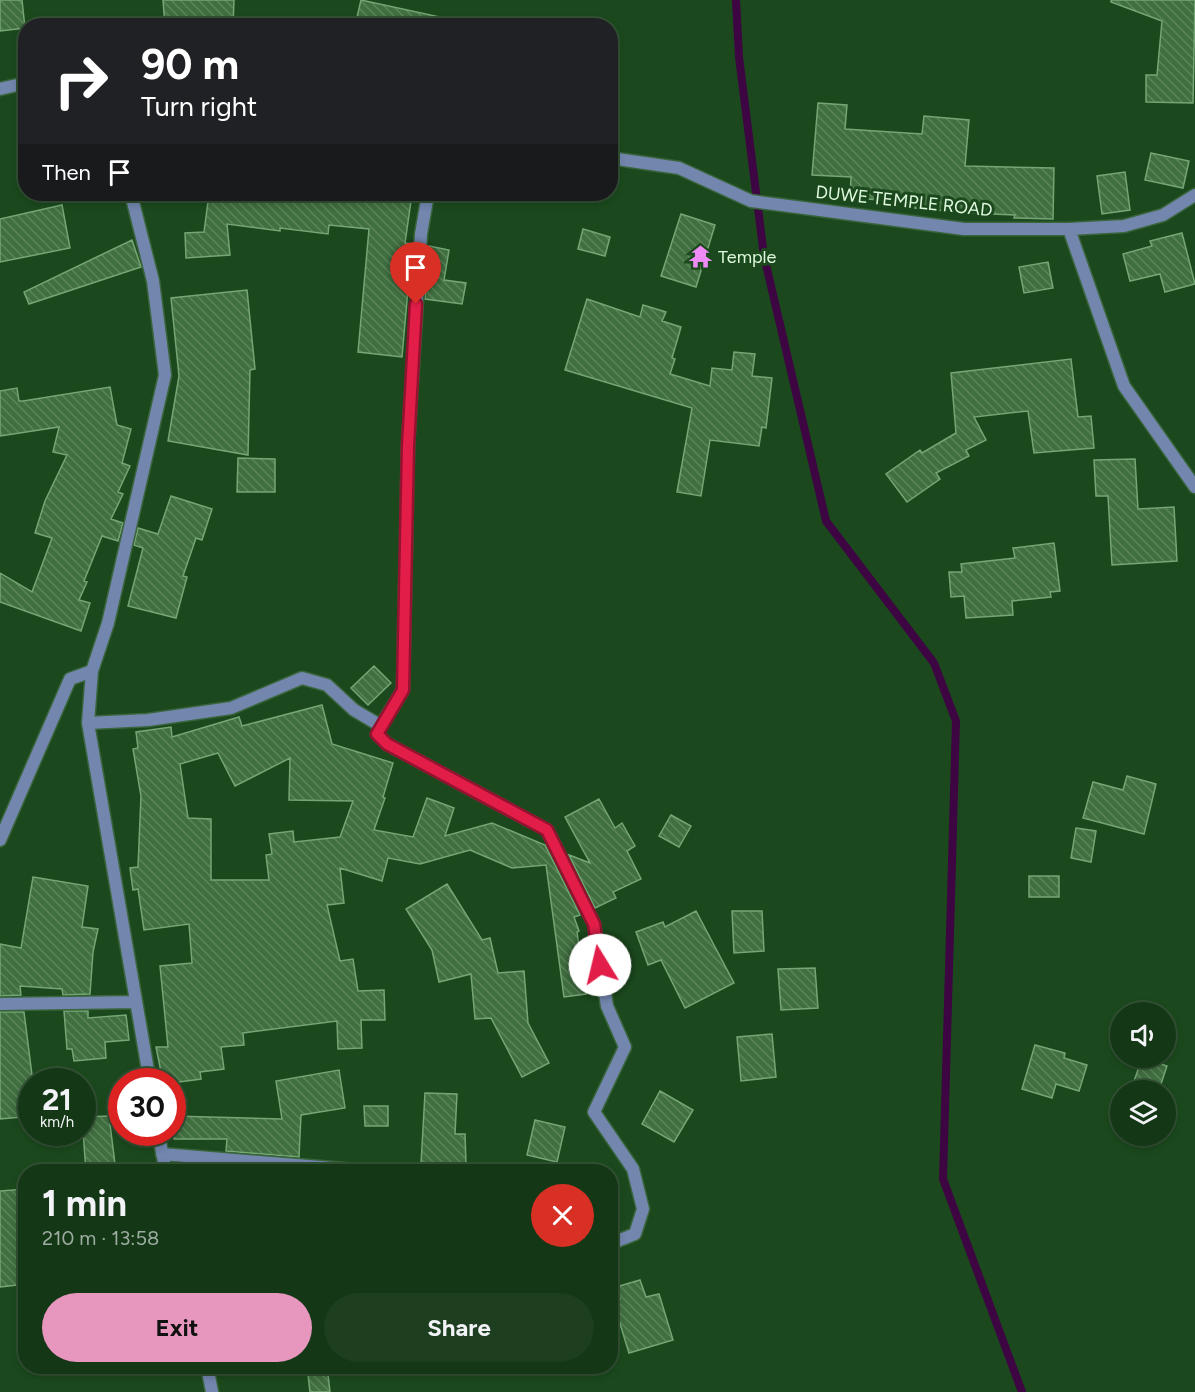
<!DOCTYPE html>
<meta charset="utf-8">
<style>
body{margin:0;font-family:Figtree,sans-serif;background:#1d3f1f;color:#f1f3f6;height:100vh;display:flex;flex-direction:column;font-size:22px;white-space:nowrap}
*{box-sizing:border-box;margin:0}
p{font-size:20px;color:#9daca1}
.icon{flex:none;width:33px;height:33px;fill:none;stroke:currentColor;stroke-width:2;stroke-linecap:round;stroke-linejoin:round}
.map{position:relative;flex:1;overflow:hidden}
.drawer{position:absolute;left:18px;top:1164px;width:600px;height:210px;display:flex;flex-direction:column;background:#143716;border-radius:24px;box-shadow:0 3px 9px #0003,0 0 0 2px #335135}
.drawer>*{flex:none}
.guide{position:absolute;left:18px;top:18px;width:600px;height:183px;border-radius:24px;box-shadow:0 3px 9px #0003,0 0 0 2px #335135;background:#202124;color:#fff;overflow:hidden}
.tools{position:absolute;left:1110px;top:1002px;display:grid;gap:12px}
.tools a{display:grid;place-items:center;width:66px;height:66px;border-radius:50%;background:#143716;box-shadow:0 3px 9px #0003,0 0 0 2px #335135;font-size:30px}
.speed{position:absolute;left:18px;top:1068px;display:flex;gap:12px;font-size:30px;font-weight:700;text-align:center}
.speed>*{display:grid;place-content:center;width:78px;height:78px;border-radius:50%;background:#143716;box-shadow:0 3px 9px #0003,0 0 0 2px #335135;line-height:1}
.speed small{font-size:15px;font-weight:400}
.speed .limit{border:9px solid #d22;background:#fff;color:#111}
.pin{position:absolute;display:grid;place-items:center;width:51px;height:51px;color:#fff;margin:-62px -26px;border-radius:50% 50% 50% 0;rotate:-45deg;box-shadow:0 0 6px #0007}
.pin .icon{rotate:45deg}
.me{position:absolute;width:66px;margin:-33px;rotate:351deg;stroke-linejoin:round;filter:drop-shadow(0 0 4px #0008)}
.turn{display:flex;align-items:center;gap:21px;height:126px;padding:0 24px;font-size:27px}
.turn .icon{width:78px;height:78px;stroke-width:2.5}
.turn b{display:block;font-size:42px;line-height:51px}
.then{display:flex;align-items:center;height:57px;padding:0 24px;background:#0003;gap:12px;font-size:22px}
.round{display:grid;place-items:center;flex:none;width:63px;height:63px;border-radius:32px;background:#1d3f1f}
.summary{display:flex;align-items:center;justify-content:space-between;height:102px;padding:0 24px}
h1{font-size:36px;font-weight:700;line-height:45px}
.cta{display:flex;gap:12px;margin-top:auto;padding:12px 24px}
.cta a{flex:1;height:69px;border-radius:36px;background:#e797bd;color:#111;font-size:24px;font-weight:700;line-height:69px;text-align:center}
.cta a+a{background:#1d3f1f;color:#f1f3f6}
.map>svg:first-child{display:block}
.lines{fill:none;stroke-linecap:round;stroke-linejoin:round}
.stream{stroke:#3e0543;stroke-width:8}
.building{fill:url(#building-back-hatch);stroke:#75a675;stroke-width:1.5;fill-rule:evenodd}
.street-casing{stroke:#3a653c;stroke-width:15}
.street{stroke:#7286ae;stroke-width:12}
.route-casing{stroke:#92132f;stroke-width:15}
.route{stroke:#e11d48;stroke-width:10}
.labels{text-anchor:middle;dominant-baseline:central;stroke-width:6;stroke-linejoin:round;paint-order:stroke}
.street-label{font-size:18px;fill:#dff9de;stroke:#1b491d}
.poi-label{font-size:18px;fill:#dff9de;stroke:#1b491d;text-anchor:start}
</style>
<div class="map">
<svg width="1195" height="1392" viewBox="0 0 1195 1392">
<defs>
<pattern id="building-back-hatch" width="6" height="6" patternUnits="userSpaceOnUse" patternTransform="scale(1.5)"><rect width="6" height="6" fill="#406f40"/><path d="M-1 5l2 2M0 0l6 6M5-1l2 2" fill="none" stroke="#5b845b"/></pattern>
</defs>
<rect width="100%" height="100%" fill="#1b491d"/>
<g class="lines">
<path class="stream" d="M 736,0 L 739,57 L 764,256 L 826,521 L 934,663 L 956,721 L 943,1179 L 1022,1392"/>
</g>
<path class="building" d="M 0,0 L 22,0 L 25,28 L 0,31 Z
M 163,0 L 234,0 L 233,26 L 165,26 Z
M 361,0 L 440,17 L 439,26 L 355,26 Z
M 1111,0 L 1195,0 L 1193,103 L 1146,102 L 1146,75 L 1157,75 L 1162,21 L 1111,2 Z
M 818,103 L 847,105 L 845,129 L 922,134 L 924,116 L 969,120 L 965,166 L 1054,168 L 1053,219 L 1014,218 L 1015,215 L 969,213 L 915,208 L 916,202 L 850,198 L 851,177 L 812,175 Z
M 1151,153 L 1189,161 L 1183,188 L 1145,180 Z
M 1125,172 L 1130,210 L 1102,214 L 1097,176 Z
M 209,194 L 412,194 L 405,243 L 412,244 L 402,357 L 358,352 L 369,229 L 329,225 L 328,234 L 280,228 L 280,231 L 227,224 L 230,255 L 186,258 L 185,233 L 204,232 Z
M 62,205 L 70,248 L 0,262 L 0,219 Z
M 681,214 L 715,225 L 696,287 L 661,276 Z
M 583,229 L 610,237 L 605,256 L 578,249 Z
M 1182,233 L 1195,284 L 1165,292 L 1160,274 L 1130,281 L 1123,254 L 1152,246 L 1150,241 Z
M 132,240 L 141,267 L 29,304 L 24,292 Z
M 429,246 L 449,250 L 444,280 L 466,283 L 462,304 L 425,299 Z
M 1048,262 L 1053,288 L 1024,293 L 1019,267 Z
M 247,290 L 255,369 L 250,370 L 248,455 L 168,441 L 179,376 L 171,298 Z
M 587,299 L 640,317 L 643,305 L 666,312 L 662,321 L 681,327 L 672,358 L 675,359 L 670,374 L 710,386 L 712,368 L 732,370 L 734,352 L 755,354 L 752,376 L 772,378 L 766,428 L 762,427 L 759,446 L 710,440 L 701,496 L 677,492 L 692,408 L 565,370 Z
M 1071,359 L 1078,417 L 1091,416 L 1094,448 L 1034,453 L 1028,411 L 974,417 L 986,440 L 966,450 L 969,456 L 936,473 L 940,479 L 907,502 L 886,474 L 920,450 L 922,453 L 956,433 L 951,373 Z
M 110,387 L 117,425 L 131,429 L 122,463 L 130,466 L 118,492 L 123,494 L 111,519 L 123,523 L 118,541 L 102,536 L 84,581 L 87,582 L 79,600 L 90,603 L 81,631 L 0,602 L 0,573 L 32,592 L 52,538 L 35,533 L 45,501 L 67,455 L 53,452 L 59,427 L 0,436 L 0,391 L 17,388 L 19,401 L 23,401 Z
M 238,458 L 275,459 L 275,492 L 237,492 Z
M 1135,459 L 1138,509 L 1174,507 L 1177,561 L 1112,565 L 1108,496 L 1096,496 L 1094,460 Z
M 171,496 L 212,509 L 202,540 L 196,538 L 183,576 L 187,577 L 176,618 L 128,606 L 143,548 L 134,545 L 138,528 L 158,534 Z
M 1054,543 L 1060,591 L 1050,592 L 1051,597 L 1012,601 L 1013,615 L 966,618 L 964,596 L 951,597 L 949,572 L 962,572 L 961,564 L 1015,558 L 1013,548 Z
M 374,666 L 391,683 L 368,705 L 351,688 Z
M 322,705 L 332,744 L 393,763 L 383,797 L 385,798 L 374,830 L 413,837 L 427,798 L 454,808 L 445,836 L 492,823 L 545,845 L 580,915 L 574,917 L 579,931 L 577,932 L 586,994 L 564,997 L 546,865 L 512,868 L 470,850 L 420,864 L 388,858 L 382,881 L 340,868 L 344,903 L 327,905 L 340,961 L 353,959 L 358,991 L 384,990 L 385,1020 L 361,1020 L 362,1048 L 338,1049 L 337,1021 L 243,1033 L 244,1045 L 221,1047 L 224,1069 L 200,1072 L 201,1079 L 172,1083 L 172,1082 L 163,1082 L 156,1047 L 168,1047 L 160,966 L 192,963 L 189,924 L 144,930 L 138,889 L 133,890 L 130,868 L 138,867 L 141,796 L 133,749 L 138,748 L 136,732 L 171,727 L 172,737 L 239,717 L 242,726 ZM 218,753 L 235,786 L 290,758 L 289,800 L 353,801 L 340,837 L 294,842 L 293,831 L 269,834 L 272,854 L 266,855 L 269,880 L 211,880 L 211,819 L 188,818 L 180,764 Z
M 1127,776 L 1156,784 L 1144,834 L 1083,818 L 1093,782 L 1123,790 Z
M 599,799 L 615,828 L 622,823 L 635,846 L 627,851 L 641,879 L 613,892 L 616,898 L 595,908 L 569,855 L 590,863 L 565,817 Z
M 671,815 L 691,826 L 679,847 L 659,836 Z
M 1076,828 L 1096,831 L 1091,862 L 1071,858 Z
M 1029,876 L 1059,876 L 1059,897 L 1029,897 Z
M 33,877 L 88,886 L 82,927 L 98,929 L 93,952 L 90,994 L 63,995 L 62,989 L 20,986 L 21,995 L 0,996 L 0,944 L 21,948 Z
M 447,884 L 482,940 L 490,938 L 498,973 L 524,971 L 528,1023 L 549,1063 L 522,1077 L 491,1018 L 475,1019 L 471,974 L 439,982 L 432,950 L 406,909 Z
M 696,911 L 734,983 L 685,1008 L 661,960 L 648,965 L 636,932 L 663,922 L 665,927 Z
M 732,911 L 762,911 L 764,951 L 734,953 Z
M 815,968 L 818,1008 L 781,1010 L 778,969 Z
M 64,1011 L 88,1011 L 88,1018 L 126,1015 L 129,1040 L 105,1042 L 106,1058 L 74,1061 L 72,1049 L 67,1049 Z
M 0,1012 L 24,1012 L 32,1075 L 32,1116 L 0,1119 Z
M 772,1034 L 776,1077 L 741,1081 L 737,1037 Z
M 1035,1045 L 1065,1053 L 1064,1058 L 1087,1065 L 1079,1091 L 1056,1084 L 1052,1098 L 1022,1089 Z
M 1142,1058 L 1167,1066 L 1159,1090 L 1131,1090 Z
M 339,1070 L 345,1108 L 301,1115 L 299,1157 L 226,1151 L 227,1139 L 174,1139 L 173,1116 L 282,1119 L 276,1081 Z
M 660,1091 L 693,1110 L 674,1142 L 642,1124 Z
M 425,1093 L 457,1094 L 455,1134 L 465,1134 L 466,1164 L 421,1164 Z
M 364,1106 L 388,1106 L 388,1126 L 365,1126 Z
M 109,1116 L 116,1172 L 86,1172 L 82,1117 Z
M 535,1120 L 565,1127 L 557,1162 L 527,1155 Z
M 26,1189 L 26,1284 L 0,1287 L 0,1191 Z
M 640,1280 L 646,1297 L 659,1294 L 673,1340 L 629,1353 L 613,1301 L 620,1299 L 616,1287 Z
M 307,1366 L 327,1366 L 330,1392 L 310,1392 Z"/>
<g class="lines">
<defs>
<path id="street" d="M 0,89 L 26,83
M 610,158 L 679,168 L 751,201 L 964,229 L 1069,229 L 1124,226 L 1163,215 L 1195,195
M 131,194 L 153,281 L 165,375 L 108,623 L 92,671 L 88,723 L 150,1082
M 1069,229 L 1124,386 L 1195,487
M 88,723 L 148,720 L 231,708 L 302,678 L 327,685 L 354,710 L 381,726 L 403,690 L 408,446 L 421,234 L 428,194
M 381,726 L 377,734 L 387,744 L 547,830 L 594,924 L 607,1006 L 625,1047 L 594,1112 L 633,1169 L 643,1209 L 635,1234 L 610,1244
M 0,840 L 70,679 L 92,671
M 0,1004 L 136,1002
M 158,1132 L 166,1172
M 162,1154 L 381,1172
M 207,1366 L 212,1392"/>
</defs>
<use href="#street" class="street-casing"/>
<use href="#street" class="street"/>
</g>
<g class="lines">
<defs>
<path id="route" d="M 416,304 L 408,446 L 403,690 L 377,734 L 387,744 L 547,830 L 594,924 L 600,965"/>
</defs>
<use href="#route" class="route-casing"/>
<use href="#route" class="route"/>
</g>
<defs>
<symbol id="temple-bare" viewBox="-9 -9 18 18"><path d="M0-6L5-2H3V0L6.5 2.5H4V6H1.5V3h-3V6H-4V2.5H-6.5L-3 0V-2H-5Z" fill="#ef8bf7" stroke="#1b491d" stroke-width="2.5" paint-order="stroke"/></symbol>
</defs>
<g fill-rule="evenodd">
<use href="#temple-bare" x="684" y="240" width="33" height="33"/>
</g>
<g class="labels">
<g class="street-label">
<text transform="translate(904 201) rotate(6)">DUWE TEMPLE ROAD</text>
</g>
<g class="poi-label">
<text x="718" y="257">Temple</text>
</g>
</g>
</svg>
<div class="tools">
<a><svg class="icon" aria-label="sound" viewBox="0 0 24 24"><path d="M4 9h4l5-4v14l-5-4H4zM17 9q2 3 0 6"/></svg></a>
<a><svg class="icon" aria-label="layers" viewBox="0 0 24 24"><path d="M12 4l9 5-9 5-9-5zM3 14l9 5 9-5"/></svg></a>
</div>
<div class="speed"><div>21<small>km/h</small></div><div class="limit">30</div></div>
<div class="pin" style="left:416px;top:304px;background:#d93025"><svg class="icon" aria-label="arrive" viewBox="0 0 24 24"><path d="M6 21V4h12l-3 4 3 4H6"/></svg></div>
<svg class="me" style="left:600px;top:965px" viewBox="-20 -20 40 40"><circle r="19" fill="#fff"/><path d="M0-13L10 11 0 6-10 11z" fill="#e11d48"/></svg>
<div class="guide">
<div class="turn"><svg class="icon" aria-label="right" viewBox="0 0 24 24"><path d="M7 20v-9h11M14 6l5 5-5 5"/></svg><div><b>90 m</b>Turn right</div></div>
<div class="then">Then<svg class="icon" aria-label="arrive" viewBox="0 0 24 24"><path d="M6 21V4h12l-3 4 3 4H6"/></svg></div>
</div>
<section class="drawer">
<div class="summary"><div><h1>1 min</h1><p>210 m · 13:58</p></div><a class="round" style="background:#d93025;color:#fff"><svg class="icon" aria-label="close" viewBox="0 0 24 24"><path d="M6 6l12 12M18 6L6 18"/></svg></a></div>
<div class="cta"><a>Exit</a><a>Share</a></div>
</section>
</div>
